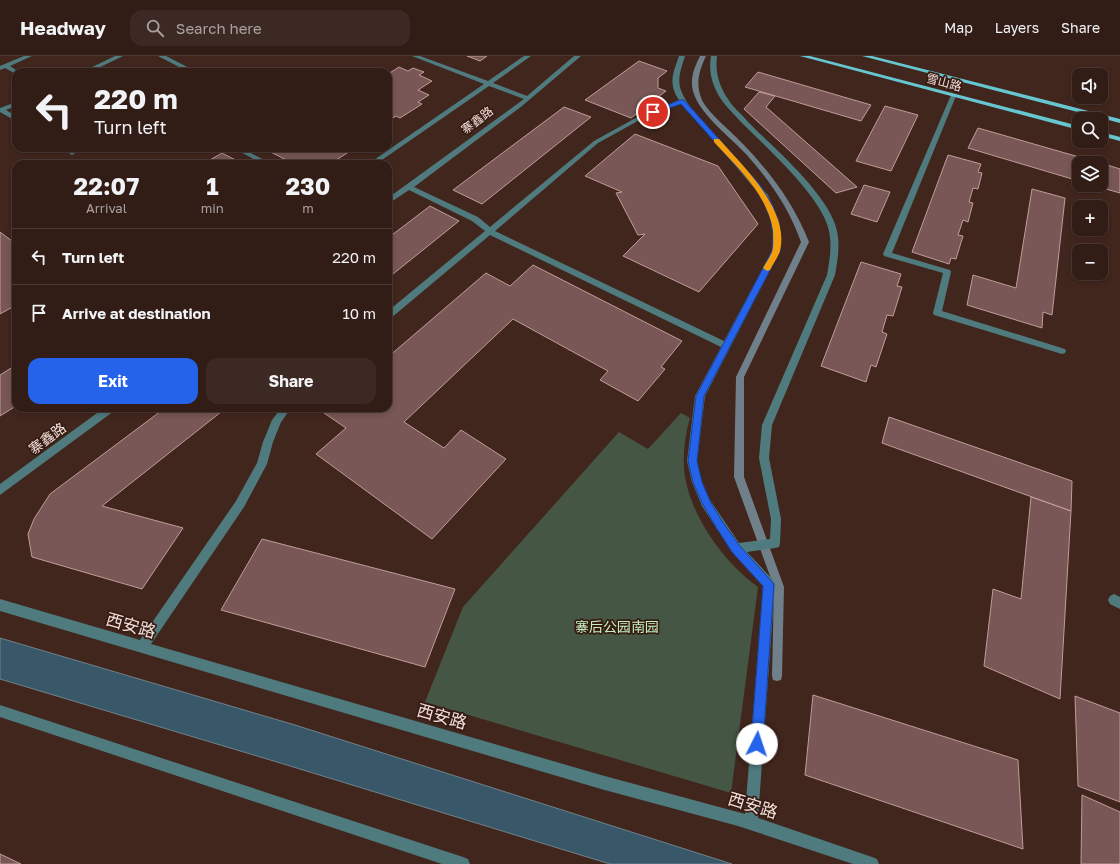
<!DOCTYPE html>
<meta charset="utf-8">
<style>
body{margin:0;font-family:"Golos Text","Noto Sans SC",sans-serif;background:#3d2923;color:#f1f3f6;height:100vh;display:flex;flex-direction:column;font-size:15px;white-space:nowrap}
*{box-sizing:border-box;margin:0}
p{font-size:13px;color:#a8a1a1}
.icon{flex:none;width:22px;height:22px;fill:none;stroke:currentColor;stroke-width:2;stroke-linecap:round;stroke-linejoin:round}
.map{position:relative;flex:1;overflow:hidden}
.sheet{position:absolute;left:12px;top:104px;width:380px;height:252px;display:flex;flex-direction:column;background:#311c16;border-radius:12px;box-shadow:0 2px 6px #0003,0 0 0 1px #4c3a35}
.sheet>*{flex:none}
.hud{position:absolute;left:12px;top:12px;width:380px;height:84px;border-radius:12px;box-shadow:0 2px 6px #0003,0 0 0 1px #4c3a35;background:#311c16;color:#f1f3f6;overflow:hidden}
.tools{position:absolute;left:1072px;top:12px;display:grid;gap:8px}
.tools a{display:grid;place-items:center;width:36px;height:36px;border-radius:8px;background:#311c16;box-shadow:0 2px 6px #0003,0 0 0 1px #4c3a35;font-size:20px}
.pin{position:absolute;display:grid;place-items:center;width:34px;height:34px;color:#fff;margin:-17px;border:2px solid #fff;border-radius:50%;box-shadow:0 1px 4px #0007}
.me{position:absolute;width:44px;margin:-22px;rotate:4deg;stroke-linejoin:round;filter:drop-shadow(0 0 3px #0008)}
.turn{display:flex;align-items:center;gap:14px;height:84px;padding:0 16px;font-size:18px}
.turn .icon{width:52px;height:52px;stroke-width:2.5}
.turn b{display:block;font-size:28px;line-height:34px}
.eta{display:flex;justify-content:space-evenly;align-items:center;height:68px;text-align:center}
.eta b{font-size:24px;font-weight:700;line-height:28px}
.button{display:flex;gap:8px;margin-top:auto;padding:8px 16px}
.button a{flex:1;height:46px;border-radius:12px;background:#2563eb;color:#fff;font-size:16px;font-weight:700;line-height:46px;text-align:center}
.button a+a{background:#3d2923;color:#f1f3f6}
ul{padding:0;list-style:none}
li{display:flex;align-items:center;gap:12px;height:56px;padding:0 16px;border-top:1px solid #4c3a35}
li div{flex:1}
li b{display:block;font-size:15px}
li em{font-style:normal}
header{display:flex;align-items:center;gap:24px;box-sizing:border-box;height:56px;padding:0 20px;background:#311c16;border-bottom:1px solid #4c3a35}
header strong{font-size:19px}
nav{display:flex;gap:22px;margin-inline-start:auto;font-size:14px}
.search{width:280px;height:36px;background:#3d2923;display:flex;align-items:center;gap:10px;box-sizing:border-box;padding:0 14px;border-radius:12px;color:#a8a1a1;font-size:15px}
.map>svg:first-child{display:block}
.green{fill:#455744}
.water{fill:#385869;stroke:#70808a}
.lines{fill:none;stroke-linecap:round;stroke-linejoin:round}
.stream{fill:#70808a;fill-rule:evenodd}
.building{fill:#785756;stroke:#c19c9a}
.minor{fill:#4f7b7f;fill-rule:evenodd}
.major{fill:#67c7d1;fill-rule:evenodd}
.route{fill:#2563eb;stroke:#184099}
.slow{fill:#f59e0b}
.labels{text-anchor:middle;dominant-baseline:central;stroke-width:3.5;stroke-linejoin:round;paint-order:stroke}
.far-street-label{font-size:12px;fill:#f1ded8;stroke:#361c13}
.street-label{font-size:14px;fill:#f1ded8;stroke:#361c13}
.park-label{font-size:14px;fill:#c4efc0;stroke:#361c13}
.near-street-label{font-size:17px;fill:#f1ded8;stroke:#361c13}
</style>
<header>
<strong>Headway</strong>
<div class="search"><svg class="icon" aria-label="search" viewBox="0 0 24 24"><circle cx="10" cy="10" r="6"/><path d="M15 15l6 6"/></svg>Search here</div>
<nav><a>Map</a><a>Layers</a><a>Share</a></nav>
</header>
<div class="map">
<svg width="1120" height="808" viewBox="0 0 1120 808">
<rect width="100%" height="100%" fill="#41261d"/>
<path class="green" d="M 681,357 L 690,362 C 685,379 683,395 684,413 C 688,457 723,506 758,531 L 731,737 L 425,646 L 463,551 L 619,376 L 648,393 Z"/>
<path class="water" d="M 0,582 L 295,669 L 732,808 L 610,808 L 277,706 L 0,623 Z"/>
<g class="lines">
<path class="stream" d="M 700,0 L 706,0 C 699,15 695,28 702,44 C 708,57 732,76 743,88 C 771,117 794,148 809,186 L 744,321 L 744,421 L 784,531 L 782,620 L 781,624 L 777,625 L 773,624 L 772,620 L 774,531 L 734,421 L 736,321 L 801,186 C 789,152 770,125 746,98 C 731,82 701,59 694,38 C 689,24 694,12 700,0 Z"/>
</g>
<path class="building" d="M 467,0 L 487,0 L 480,5 Z
M 639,5 L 667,15 L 658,22 L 658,32 L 666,35 L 631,62 L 585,44 Z
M 399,11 L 408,15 L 413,12 L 424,16 L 419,19 L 432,25 L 418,34 L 429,39 L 418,46 L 422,48 L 400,62 L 396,60 L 388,65 L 388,18 Z
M 758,16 L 871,49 L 861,65 L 745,31 Z
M 759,36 L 775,40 L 766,51 L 857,131 L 836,137 L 744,53 Z
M 885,50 L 918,59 L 891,115 L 856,105 Z
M 564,51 L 591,61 L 482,148 L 453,134 Z
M 978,72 L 1100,107 L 1079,107 L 1079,125 L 968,92 Z
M 635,78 L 718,110 L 758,168 L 699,236 L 623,200 L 645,178 L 638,179 L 616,137 L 622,136 L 585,120 Z
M 263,92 L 355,92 L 330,108 L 294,108 Z
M 222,97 L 243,108 L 203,108 Z
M 948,99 L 981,108 L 978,116 L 982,117 L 978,133 L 973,132 L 969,146 L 973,147 L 968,166 L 963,164 L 958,179 L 963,180 L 956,203 L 951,202 L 949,208 L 912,196 Z
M 1101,107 L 1120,113 L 1120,137 L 1092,129 L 1101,129 Z
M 864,129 L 890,136 L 877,166 L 851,158 Z
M 1032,133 L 1065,142 L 1052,259 L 1043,256 L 1042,272 L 967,249 L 973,219 L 1016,232 Z
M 430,150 L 459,165 L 388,222 L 388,182 Z
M 0,176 L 16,188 L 16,249 L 0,258 Z
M 861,206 L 901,218 L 897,230 L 902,231 L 893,260 L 887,259 L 882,276 L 887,278 L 876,311 L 871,309 L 866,326 L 821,310 Z
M 533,209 L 682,285 L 661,311 L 665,313 L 638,345 L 600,324 L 608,315 L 513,263 L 404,366 L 444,392 L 461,374 L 506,403 L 432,483 L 316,398 L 346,372 L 324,357 L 329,352 L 388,352 L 388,301 L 486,217 L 510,230 Z
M 16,309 L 16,350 L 0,360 L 0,319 Z
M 165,352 L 226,352 L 102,450 L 183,472 L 142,533 L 32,501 L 28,478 L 34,463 L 50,438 Z
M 889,361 L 1072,425 L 1071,455 L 882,387 Z
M 1031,441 L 1071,455 L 1060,643 L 984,610 L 993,533 L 1021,543 Z
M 262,483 L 455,533 L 425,611 L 221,554 Z
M 813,639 L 1018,704 L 1023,793 L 805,719 Z
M 1075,640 L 1120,657 L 1120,746 L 1078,730 Z
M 1082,739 L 1120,756 L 1120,808 L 1081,808 Z
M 0,798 L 21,808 L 0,808 Z"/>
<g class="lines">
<path class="minor" d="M 24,0 L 32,0 L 10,10 L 19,16 L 16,16 L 16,18 L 5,12 L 0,14 L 0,10 Z
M 115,0 L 123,0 L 90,16 L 82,16 Z
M 158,0 L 166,0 L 197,16 L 189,16 Z
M 412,0 L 420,0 L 488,25 L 524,0 L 531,0 L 493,27 L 527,40 L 574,0 L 581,0 L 522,50 L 414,131 L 478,161 L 490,171 L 594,85 L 641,59 L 679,44 C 668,28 673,17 679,0 L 685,0 C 677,25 676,30 691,52 L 768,139 L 779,165 L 781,180 L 780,195 L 705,340 L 697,405 L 702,426 L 710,444 L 739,487 L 770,483 L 771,463 L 759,402 L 762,369 L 827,219 C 830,202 833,185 827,168 C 816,136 766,91 741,66 C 735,59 728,53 723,46 C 713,32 708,17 711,0 L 717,0 C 715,16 719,30 728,43 C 733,52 742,58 748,66 C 774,92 823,134 835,168 C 841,185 838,202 835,219 L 772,369 L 769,402 L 781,463 L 780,487 L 779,491 L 775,492 L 747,496 L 773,524 L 775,528 L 758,762 L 872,801 L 877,803 L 879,808 L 853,808 L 738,770 L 601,733 L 0,555 L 0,543 L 140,584 L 236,445 L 257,407 L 263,386 L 272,364 L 281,352 L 291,352 L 281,366 L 273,386 L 267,408 L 244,451 L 151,588 L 601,719 L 745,758 L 763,530 L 732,496 L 702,450 L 692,426 L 687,405 L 695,340 L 721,291 L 490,179 L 391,262 L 388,263 L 388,255 L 485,175 L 472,165 L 409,134 L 388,148 L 388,142 L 524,43 L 489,30 L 376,108 L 368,108 L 484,28 ZM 682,47 L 761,140 L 771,165 L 773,180 L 772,195 L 724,285 L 495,175 L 598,87 L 645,61 Z
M 951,39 L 956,40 L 892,197 L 950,214 L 951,216 L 942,255 L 1065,293 L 1066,295 L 1065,297 L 1062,298 L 934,259 L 933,257 L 943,217 L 884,200 L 883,198 Z
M 16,46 L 16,50 L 6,54 L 16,60 L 16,65 L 0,56 L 0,52 Z
M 61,92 L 69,92 L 72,94 L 76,92 L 84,92 L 72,99 Z
M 233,92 L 241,92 L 272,108 L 263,108 Z
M 104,352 L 116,352 L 114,355 L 0,439 L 0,428 Z
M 1114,538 L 1120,541 L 1120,553 L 1110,548 L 1108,544 L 1110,540 Z
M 0,649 L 463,801 L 468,803 L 470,808 L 442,808 L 0,661 Z"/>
<path class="major" d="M 800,0 L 810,0 L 1079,70 L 1079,74 Z
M 862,0 L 872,0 L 1120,63 L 1120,67 Z
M 1101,76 L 1120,81 L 1120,85 L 1101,80 Z"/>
</g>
<path class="route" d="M 680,44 L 684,44 L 760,129 L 773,150 L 778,165 L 780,180 L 780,195 L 704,340 L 697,405 L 702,426 L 710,445 L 722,465 L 739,489 L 774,528 L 763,688 L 761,692 L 757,693 L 753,692 L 751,688 L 763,530 L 732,496 L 716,471 L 702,447 L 693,426 L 688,405 L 696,340 L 772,195 L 773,180 L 771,165 L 766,150 L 754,130 L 681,48 L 655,57 L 650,56 Z"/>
<path class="slow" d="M 714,83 L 719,83 C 743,110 790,154 780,195 C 778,201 773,208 770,214 L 767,215 L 763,212 C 766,207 770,201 772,196 C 774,190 773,181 773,174 C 767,138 738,112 714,86 Z"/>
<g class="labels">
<g class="far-street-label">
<text transform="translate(944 26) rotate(15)">雪山路</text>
<text transform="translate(477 64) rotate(-37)">寨鑫路</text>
</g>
<g class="street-label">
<text transform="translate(47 382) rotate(-37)">寨鑫路</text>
</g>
<g class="park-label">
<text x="617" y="570">寨后公园南园</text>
</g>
<g class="near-street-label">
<text transform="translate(131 569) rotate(16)">西安路</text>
<text transform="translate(442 660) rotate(16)">西安路</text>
<text transform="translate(753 749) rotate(17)">西安路</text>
</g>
</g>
</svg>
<div class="tools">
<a><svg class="icon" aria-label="sound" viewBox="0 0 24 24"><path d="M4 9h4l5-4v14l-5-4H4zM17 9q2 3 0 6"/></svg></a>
<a><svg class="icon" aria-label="search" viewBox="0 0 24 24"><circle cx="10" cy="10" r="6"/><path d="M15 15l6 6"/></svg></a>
<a><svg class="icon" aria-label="layers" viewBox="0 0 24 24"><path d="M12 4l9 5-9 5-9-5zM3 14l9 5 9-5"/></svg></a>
<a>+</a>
<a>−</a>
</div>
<div class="pin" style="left:653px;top:56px;background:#d93025"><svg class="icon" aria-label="arrive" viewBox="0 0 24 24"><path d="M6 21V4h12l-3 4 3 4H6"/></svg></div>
<svg class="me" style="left:757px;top:688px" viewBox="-20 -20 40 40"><circle r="19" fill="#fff"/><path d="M0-13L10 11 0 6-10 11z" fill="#2563eb"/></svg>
<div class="hud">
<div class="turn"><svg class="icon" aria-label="left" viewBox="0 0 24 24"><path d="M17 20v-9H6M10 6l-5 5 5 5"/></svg><div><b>220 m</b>Turn left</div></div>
</div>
<section class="sheet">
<div class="eta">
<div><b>22:07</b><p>Arrival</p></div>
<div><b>1</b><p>min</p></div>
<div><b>230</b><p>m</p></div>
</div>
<ul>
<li><svg class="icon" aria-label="left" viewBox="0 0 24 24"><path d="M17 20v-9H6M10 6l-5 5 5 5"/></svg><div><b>Turn left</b></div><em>220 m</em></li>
<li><svg class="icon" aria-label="arrive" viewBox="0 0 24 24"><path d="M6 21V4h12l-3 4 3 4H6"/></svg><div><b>Arrive at destination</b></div><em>10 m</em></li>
</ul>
<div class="button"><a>Exit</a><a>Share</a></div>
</section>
</div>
